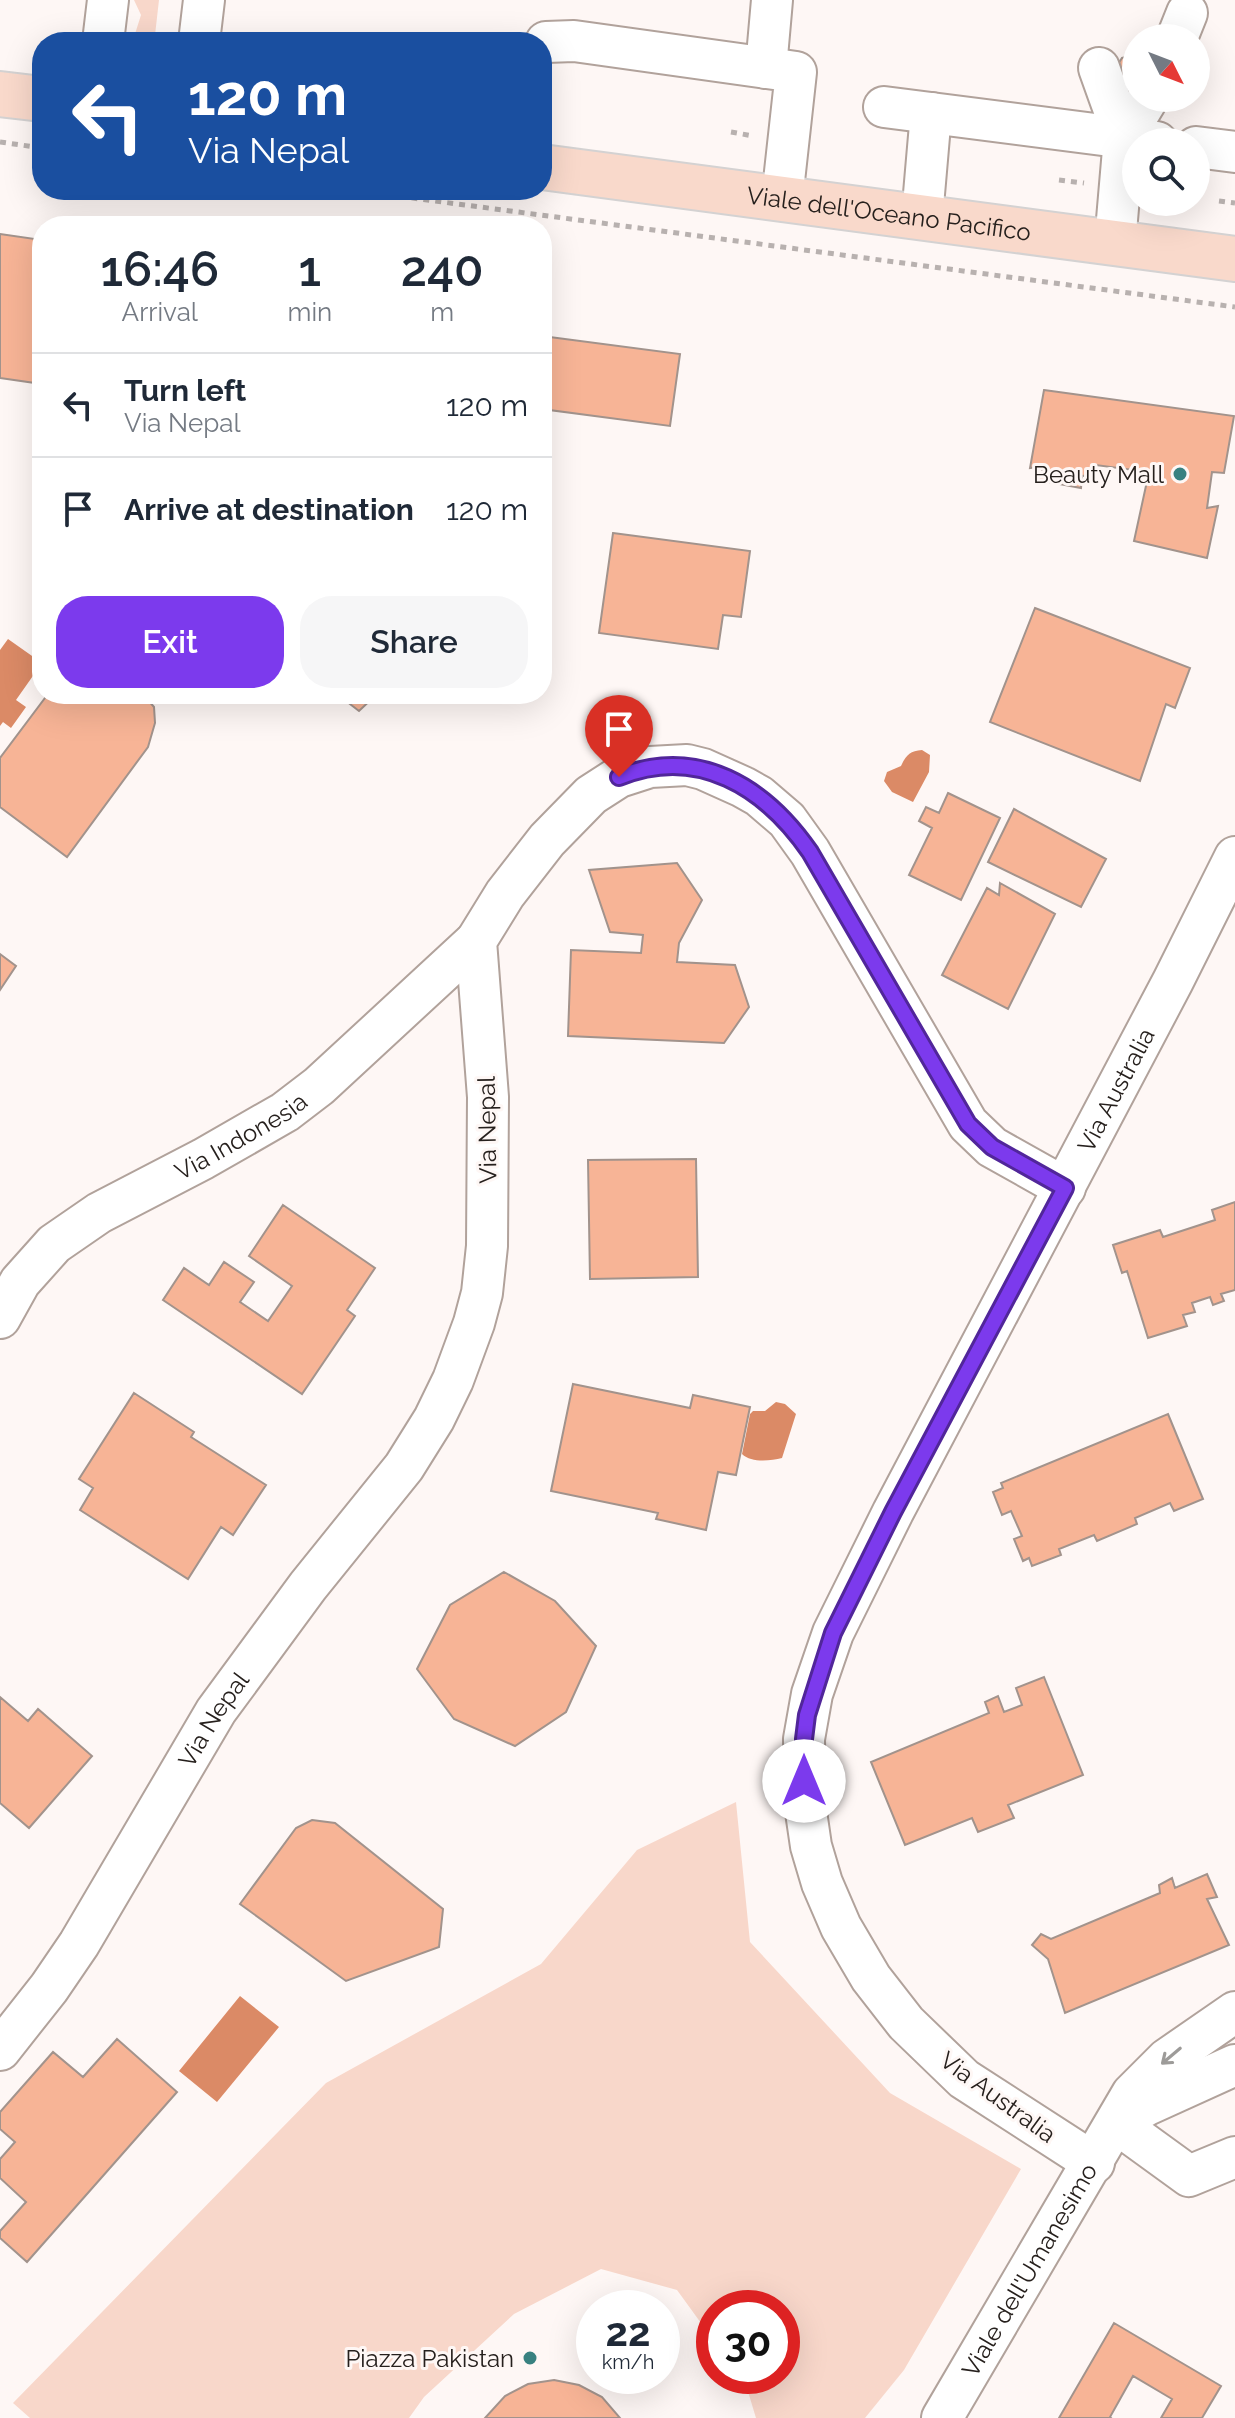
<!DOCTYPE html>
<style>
body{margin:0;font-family:Raleway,sans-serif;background:#f6f6f7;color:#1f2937;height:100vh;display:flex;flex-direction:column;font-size:30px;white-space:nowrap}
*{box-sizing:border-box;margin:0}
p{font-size:26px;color:#747a83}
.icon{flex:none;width:44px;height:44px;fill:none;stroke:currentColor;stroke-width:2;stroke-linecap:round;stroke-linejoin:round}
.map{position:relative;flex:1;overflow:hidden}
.details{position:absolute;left:32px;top:216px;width:520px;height:488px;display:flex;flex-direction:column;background:#fff;border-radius:32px;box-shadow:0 8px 32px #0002}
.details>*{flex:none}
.banner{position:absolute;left:32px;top:32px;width:520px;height:168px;border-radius:32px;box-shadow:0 8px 32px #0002;background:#1a4fa0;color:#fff;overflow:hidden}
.needle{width:52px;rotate:132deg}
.tools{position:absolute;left:1122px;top:24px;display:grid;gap:16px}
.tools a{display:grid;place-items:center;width:88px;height:88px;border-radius:50%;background:#fff;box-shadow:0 8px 32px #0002;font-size:40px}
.speed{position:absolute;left:576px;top:2290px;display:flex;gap:16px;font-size:40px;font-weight:700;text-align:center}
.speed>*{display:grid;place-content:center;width:104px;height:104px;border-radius:50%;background:#fff;box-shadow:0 8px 32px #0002;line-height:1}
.speed small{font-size:20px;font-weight:400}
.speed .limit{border:12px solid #d22;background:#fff;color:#111}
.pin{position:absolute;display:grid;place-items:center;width:68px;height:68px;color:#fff;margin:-82px -34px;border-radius:50% 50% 50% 0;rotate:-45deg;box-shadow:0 0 8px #0007}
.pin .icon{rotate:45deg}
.me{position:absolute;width:88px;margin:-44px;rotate:0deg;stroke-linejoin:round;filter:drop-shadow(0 0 6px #0008)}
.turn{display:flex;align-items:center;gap:28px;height:168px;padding:0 24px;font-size:36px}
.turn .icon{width:104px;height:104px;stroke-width:2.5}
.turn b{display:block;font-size:56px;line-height:68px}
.eta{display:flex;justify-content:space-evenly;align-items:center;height:136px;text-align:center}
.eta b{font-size:48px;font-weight:600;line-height:56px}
.action{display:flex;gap:16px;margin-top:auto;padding:16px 24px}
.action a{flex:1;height:92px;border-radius:32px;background:#7c3aed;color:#fff;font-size:32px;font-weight:600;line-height:92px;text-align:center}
.action a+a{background:#f6f6f7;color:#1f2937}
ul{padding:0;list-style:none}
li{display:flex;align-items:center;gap:24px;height:104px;padding:0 24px;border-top:2px solid #e0e1e3}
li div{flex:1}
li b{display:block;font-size:30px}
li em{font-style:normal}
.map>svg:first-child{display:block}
.green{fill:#f8d7ca}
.water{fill:#db8a66}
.building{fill:#f7b496;stroke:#a2938c;stroke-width:2}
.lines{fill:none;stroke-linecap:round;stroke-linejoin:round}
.minor-casing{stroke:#b1a29b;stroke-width:44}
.major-casing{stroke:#d4d2d2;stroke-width:48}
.path{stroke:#b8b1af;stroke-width:5;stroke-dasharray:6 6;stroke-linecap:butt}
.minor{stroke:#fff;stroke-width:40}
.major{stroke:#f9d9cb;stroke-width:44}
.oneway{stroke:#9d9b99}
.route-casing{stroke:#51269a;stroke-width:20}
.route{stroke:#7c3aed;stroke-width:14}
.poi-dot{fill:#388180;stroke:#fef7f5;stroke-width:3}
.labels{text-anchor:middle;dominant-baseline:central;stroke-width:6;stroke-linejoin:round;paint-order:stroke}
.street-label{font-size:24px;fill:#26201d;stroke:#fef7f5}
.poi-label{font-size:24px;fill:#26201d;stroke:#fef7f5;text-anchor:end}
</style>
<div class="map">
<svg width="1235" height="2418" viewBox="0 0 1235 2418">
<rect width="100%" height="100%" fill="#fef7f5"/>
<path class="green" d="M 134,0 L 159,0 L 155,35 L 135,34 L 141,15 Z
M 736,1802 L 750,1942 L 890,2093 L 1021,2169 L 904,2370 L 865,2418 L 756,2418 L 746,2385 L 740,2376 L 782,2376 L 782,2308 L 714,2308 L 714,2341 L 677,2290 L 601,2269 L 514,2314 L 424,2397 L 409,2418 L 30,2418 L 13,2403 L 326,2083 L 541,1964 L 637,1850 Z"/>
<path class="water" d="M 8,639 L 42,663 L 16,700 L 26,707 L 11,728 L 3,722 L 0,726 L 0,650 Z
M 922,750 L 930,755 L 929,772 L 913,802 L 892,792 L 884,781 L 887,772 L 901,766 C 906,755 910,751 922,750 Z
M 776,1402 L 785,1404 L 796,1414 L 782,1458 C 770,1461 751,1463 742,1454 L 750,1414 L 753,1411 L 765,1411 Z
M 240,1996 L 279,2027 L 217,2102 L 179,2071 Z"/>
<path class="building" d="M 1135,55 L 1136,88 L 1135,89 L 1120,85 L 1114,70 L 1122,58 Z
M 0,234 L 42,240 L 42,384 L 0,378 Z
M 542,336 L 680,354 L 670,426 L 542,409 Z
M 1044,390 L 1234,416 L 1224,473 L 1212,472 L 1207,508 L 1218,506 L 1207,558 L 1134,541 L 1149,472 L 1096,465 L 1092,475 L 1082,476 L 1081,488 L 1038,480 L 1044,466 L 1030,468 Z
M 613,533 L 750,551 L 741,617 L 723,615 L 718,649 L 599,633 Z
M 1035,608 L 1190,668 L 1175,708 L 1166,704 L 1140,781 L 990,722 Z
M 48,694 L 143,694 L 154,707 L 155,723 L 148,747 L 67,857 L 0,807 L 0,758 Z
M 337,694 L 377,694 L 359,711 Z
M 948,793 L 1000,818 L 961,900 L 909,875 L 932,828 L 919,821 L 926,807 L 939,813 Z
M 1014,809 L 1106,859 L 1081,907 L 988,862 Z
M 677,863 L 702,900 L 679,943 L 677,962 L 735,965 L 749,1007 L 724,1043 L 568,1036 L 571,950 L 641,953 L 643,935 L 610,932 L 589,870 Z
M 1000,883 L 1055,914 L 1008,1009 L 942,975 L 987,888 L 999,895 Z
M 0,954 L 16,966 L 0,990 Z
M 696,1159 L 698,1277 L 590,1279 L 588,1160 Z
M 1235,1202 L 1235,1290 L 1221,1294 L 1224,1301 L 1213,1305 L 1210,1297 L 1192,1303 L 1195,1312 L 1183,1315 L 1187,1326 L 1148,1338 L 1127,1271 L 1122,1273 L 1113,1245 L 1160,1230 L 1163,1237 L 1215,1220 L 1212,1210 Z
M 283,1205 L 375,1268 L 347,1310 L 355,1316 L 302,1394 L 163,1300 L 184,1268 L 209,1285 L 224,1262 L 254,1282 L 240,1302 L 268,1321 L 292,1286 L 249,1256 Z
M 573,1384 L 690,1408 L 693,1395 L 750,1407 L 736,1475 L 718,1472 L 706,1530 L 656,1519 L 658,1513 L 551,1491 Z
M 134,1393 L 194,1432 L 191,1437 L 266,1485 L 233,1535 L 221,1527 L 188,1579 L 80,1510 L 93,1488 L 79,1479 Z
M 1168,1414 L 1203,1499 L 1174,1511 L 1170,1503 L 1135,1518 L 1137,1524 L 1097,1541 L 1094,1535 L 1059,1549 L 1061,1555 L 1032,1566 L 1029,1558 L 1023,1561 L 1014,1539 L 1022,1536 L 1011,1511 L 1002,1515 L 993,1492 L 1003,1488 L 1001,1483 Z
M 504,1572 L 555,1601 L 596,1646 L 566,1712 L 515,1746 L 454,1719 L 417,1669 L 450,1605 Z
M 1044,1677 L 1083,1775 L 1008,1805 L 1014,1818 L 978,1832 L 972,1818 L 905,1845 L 871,1762 L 989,1713 L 985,1702 L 998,1696 L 1004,1712 L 1022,1705 L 1016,1688 Z
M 0,1697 L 28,1721 L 38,1709 L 92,1756 L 29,1828 L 0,1803 Z
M 312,1820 L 335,1823 L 443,1909 L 439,1947 L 346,1981 L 240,1904 L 296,1828 Z
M 1207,1874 L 1217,1897 L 1207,1899 L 1229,1945 L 1065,2013 L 1048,1959 L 1032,1945 L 1041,1934 L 1051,1939 L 1160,1893 L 1159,1885 L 1172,1878 L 1175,1888 Z
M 117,2039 L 177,2092 L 27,2262 L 0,2238 L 0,2231 L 26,2202 L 0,2178 L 0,2159 L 15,2142 L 0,2129 L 0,2112 L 53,2052 L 83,2077 Z
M 1114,2323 L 1221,2386 L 1202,2418 L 1161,2418 L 1172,2399 L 1133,2376 L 1110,2417 L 1111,2418 L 1059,2418 Z
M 554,2380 L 579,2385 L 602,2397 L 620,2418 L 485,2418 L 505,2396 L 528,2384 Z"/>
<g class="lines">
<defs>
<g id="minor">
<path d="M 1177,38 L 1187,13"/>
<path d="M 103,42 L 108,0"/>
<path d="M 199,42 L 204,0"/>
<path d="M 546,42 L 574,41 L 796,72 L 782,199"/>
<path d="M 766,68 L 772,0"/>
<path d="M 1099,68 L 1124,138"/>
<path d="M 884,107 L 1157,142"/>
<path d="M 1196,147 L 1235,152"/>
<path d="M 922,217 L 931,113"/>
<path d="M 1115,243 L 1124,138 L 1148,98"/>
<path id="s1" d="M 0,1318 L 20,1282 L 54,1244 L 99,1213 L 203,1159 L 285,1112 L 319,1086 L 476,941"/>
<path id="s2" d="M 0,2050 L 49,1988 L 79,1944 L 216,1711 L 308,1586 L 404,1467 L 434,1419 L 453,1380 L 474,1323 L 482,1293 L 487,1246 L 488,1097 L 476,941 L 505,894 L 547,840 L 591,795 L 619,777 L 650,767 L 687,765 L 703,769 L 743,787 L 759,796 L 787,820 L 810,852 L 968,1124 L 992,1147 L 1065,1188"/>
<path d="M 1123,2119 L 1147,2105 L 1235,2065"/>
<path d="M 1116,2123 L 1189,2176 L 1235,2157"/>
<path id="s3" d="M 1094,2163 L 964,2079 L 906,2023 L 871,1978 L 841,1927 L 822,1883 L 811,1846 L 805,1805 L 804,1739 L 812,1694 L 833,1633 L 893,1512 L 1173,981 L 1235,857"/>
<path id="s4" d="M 942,2418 L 1132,2094 L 1167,2059 L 1235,2012"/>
</g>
<g id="major">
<path d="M 0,94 L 42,99"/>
<path id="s5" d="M 542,167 L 1235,259"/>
</g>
</defs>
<use href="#minor" class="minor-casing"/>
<use href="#major" class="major-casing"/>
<path class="path" d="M 731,132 L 753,136
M 0,142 L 42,148
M 1059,180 L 1084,183
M 352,190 L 1235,307
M 1219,201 L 1235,203"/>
<use href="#minor" class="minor"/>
<use href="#major" class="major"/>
</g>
<defs><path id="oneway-shaft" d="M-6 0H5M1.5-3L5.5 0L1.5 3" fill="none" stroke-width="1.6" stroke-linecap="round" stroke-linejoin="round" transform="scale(2)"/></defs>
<use class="oneway" href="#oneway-shaft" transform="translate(1171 2056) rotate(140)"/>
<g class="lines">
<defs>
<path id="route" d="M 619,777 C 698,745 765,787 810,852 L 968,1124 L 992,1147 L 1065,1188 L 893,1512 L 833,1633 L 807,1715 L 804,1739 L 804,1781"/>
</defs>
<use href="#route" class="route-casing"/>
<use href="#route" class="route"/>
</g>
<g class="poi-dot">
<circle cx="1180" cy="474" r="8"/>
<circle cx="530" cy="2358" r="8"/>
</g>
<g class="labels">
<g class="street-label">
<text stroke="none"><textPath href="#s5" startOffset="350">Viale dell'Oceano Pacifico</textPath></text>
<text stroke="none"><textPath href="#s3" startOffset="1268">Via Australia</textPath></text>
<text transform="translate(487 1130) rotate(-91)">Via Nepal</text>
<text stroke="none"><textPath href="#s1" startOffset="308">Via Indonesia</textPath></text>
<text stroke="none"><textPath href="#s2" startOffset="394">Via Nepal</textPath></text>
<text transform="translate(998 2097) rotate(36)">Via Australia</text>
<text stroke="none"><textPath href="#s4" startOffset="172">Viale dell'Umanesimo</textPath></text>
</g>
<g class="poi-label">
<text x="1164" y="474">Beauty Mall</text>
<text x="514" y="2358">Piazza Pakistan</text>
</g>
</g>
</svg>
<div class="tools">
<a><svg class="needle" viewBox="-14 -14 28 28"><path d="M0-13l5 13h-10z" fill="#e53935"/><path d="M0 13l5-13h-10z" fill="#747a83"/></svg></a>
<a><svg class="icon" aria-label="search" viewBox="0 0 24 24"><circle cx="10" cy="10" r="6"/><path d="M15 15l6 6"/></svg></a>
</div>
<div class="speed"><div>22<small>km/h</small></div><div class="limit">30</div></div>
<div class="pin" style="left:619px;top:777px;background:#d93025"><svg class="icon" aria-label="arrive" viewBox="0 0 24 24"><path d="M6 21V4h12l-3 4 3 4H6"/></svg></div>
<svg class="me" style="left:804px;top:1781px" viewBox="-20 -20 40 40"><circle r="19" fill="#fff"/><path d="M0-13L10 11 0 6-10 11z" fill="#7c3aed"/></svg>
<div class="banner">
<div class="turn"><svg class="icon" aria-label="left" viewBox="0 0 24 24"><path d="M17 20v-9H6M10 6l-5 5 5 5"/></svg><div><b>120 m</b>Via Nepal</div></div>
</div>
<section class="details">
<div class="eta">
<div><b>16:46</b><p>Arrival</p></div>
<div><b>1</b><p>min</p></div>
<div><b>240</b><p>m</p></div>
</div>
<ul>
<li><svg class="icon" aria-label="left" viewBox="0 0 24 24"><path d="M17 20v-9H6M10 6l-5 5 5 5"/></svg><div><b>Turn left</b><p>Via Nepal</p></div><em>120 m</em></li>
<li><svg class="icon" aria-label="arrive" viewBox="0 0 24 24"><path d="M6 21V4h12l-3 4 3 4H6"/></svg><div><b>Arrive at destination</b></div><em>120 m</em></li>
</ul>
<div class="action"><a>Exit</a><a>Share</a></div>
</section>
</div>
